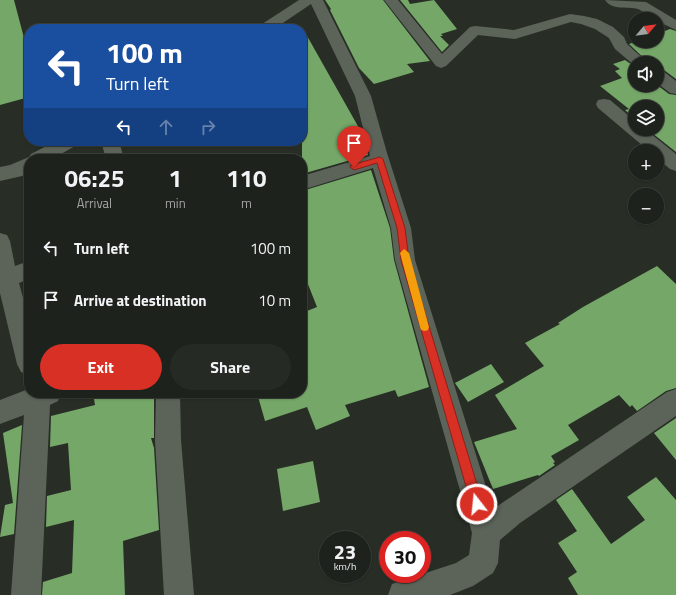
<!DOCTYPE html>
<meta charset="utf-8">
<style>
body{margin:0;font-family:"Titillium Web",sans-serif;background:#262a25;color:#f1f3f6;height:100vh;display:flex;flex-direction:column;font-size:15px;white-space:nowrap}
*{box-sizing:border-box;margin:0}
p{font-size:13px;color:#a1a4a3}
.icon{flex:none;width:22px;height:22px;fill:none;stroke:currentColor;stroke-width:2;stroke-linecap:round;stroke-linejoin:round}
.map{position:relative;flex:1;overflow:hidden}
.drawer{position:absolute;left:24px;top:154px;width:283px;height:244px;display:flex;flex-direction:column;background:#1e221c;border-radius:16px;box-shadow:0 1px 3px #0004,0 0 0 1px #3c3f3b}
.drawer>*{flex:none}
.banner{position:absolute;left:24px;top:24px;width:283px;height:122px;border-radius:16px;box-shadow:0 1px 3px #0004,0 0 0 1px #3c3f3b;background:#1a4fa0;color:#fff;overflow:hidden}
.needle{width:26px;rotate:61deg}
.fabs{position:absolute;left:628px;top:12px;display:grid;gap:8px}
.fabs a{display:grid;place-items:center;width:36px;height:36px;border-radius:50%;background:#1e221c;box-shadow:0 1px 3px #0004,0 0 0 1px #3c3f3b;font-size:20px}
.speed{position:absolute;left:319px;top:531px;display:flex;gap:8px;font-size:20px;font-weight:700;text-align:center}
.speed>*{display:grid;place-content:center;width:52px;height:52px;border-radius:50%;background:#1e221c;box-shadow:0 1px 3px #0004,0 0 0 1px #3c3f3b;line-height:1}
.speed small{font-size:10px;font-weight:400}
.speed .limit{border:6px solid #d22;background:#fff;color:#111}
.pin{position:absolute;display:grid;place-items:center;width:34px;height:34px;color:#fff;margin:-41px -17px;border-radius:50% 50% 50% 0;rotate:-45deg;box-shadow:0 0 4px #0007}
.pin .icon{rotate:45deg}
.me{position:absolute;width:44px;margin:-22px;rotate:344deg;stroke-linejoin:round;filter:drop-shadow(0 0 3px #0008)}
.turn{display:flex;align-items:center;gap:14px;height:84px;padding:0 16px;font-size:18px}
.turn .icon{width:52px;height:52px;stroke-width:2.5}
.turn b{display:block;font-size:28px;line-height:34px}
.lanes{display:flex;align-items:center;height:38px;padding:0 16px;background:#0003;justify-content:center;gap:20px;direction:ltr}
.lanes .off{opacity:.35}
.eta{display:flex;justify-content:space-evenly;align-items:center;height:68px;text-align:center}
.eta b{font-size:24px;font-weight:700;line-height:28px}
.button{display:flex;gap:8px;margin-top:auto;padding:8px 16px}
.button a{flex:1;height:46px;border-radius:24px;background:#d93025;color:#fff;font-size:16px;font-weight:700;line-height:46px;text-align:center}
.button a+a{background:#262a25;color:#f1f3f6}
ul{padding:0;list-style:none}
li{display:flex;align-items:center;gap:12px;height:52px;padding:0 16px}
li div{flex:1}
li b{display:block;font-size:15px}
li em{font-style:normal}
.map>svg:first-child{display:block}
.building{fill:#75a768}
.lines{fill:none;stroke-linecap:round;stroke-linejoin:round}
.minor{fill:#5c645a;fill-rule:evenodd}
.route{fill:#d93025;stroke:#8d1f18}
.slow{fill:#f59e0b}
</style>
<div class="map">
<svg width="676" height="595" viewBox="0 0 676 595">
<rect width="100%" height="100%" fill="#282e26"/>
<path class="building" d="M 0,0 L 14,0 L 29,57 L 29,97 L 0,105 Z
M 325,0 L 383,0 L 430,61 L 407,64 L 414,72 L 374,84 L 359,68 L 330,10 L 331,9 Z
M 400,0 L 408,0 L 410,4 L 434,0 L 457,29 L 441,34 L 443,36 L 440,36 L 449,45 L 442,52 Z
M 302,27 L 359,128 L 368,155 L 302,174 Z
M 670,29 L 676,31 L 676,79 L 664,70 L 657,69 L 657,63 L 649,63 L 629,44 L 637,41 L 657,41 L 657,34 Z
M 625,60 L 635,67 L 635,85 L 657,85 L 669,94 L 676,95 L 676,152 L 647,129 L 657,129 L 657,107 L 635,107 L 635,119 L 625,110 L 629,109 L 600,86 L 622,78 L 615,71 L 620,69 L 613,64 Z
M 371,170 L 390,228 L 394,260 L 429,387 L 398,397 L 395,390 L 345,405 L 350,416 L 316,430 L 307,407 L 265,421 L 257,393 L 302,393 L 302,313 L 317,307 L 302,269 L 302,191 Z
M 657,266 L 676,284 L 676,388 L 666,391 L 637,411 L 632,405 L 630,407 L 619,395 L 568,425 L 579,440 L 551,456 L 555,462 L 553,463 L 555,465 L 539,476 L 538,475 L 493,489 L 474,442 L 517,429 L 495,395 L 544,366 L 525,343 L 560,324 L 558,323 L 583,307 Z
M 491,364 L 504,382 L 468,402 L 455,383 Z
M 93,393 L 154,393 L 154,438 L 151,438 L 154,448 L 159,530 L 123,541 L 125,595 L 42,595 L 43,582 L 72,573 L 74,520 L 46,527 L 47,496 L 71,490 L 68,443 L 50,447 L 51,416 L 95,405 Z
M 676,418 L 676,460 L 654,433 Z
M 22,425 L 14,534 L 0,537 L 5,505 L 13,503 L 3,433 Z
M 313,461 L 320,502 L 283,511 L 277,469 Z
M 656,477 L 676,500 L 676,595 L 578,595 L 568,578 L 577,572 L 558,543 L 577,531 L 556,500 L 572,489 L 611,544 L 645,520 L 627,497 Z"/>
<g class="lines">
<path class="minor" d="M 299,0 L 323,0 L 371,96 L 387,153 L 411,228 L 415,260 L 493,509 L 667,392 L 676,389 L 676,416 L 520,523 L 500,540 L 498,563 L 493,573 L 473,586 L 450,595 L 388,595 L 392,584 L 456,563 L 469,555 L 472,533 L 395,260 L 391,228 L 373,168 L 302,190 L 302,176 L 370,156 L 355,96 L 311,4 L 274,29 L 257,29 L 259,26 Z
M 384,0 L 398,0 L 442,54 L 470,27 L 475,26 L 514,30 L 570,14 L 584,16 L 597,19 L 613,27 L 624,37 L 627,44 L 648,63 L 635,63 L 635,66 L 615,49 L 609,38 L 595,29 L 581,24 L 571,22 L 515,39 L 478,35 L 446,66 L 441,68 L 436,66 Z
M 605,0 L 646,2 L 676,20 L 676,30 L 657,21 L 657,19 L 654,19 C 649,16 643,11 638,9 C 627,6 613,11 605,0 Z
M 657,70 L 663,71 L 676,81 L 676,94 L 670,93 L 657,83 Z
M 604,99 L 610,100 L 635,121 L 635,129 L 645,129 L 676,154 L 676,171 L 670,169 L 657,158 L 657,151 L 649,151 L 598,108 L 596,104 L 598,100 Z
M 56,141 L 80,141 L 77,145 L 52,159 L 29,159 L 29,171 L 22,176 L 0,181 L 0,167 L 10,165 L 29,157 L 31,154 Z
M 101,141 L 119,141 L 124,159 L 106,159 Z
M 0,233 L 7,235 L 10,241 L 15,266 L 29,261 L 29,279 L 19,283 L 29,320 L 29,375 L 21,372 L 17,364 L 0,293 Z
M 29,384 L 29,393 L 61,393 L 58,401 L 50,405 L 41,595 L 11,595 L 24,415 L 0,424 L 0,400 L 26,390 Z
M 156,393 L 180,393 L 181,440 L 194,595 L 164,595 L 155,440 Z"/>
</g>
<path class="route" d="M 380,157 L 383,159 L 405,228 L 409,260 L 483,504 L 481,508 L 477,510 L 473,508 L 471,504 L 401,260 L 397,228 L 377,163 L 354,170 L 350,167 L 351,165 Z"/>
<path class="slow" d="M 404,249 L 409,253 L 429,327 L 428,330 L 425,331 L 421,330 L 420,327 L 400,253 Z"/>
</svg>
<div class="fabs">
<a><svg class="needle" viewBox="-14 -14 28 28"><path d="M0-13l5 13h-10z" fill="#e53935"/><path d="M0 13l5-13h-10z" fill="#a1a4a3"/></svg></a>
<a><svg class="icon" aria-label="sound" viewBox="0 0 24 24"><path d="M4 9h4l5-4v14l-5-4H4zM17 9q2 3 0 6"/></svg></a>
<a><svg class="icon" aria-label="layers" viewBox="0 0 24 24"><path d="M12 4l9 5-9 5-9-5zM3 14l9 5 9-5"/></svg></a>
<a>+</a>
<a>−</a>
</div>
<div class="speed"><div>23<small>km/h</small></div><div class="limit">30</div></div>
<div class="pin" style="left:354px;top:167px;background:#d93025"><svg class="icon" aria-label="arrive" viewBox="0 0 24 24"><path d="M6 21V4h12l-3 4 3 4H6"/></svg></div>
<svg class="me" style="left:477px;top:504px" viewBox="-20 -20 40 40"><circle r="17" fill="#d93025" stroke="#fff" stroke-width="3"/><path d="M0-11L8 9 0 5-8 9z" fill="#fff"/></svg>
<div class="banner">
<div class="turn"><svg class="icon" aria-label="left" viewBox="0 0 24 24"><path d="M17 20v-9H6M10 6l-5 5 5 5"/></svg><div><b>100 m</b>Turn left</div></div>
<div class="lanes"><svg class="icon" aria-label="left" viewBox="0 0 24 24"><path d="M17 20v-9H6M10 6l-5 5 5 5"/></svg><svg class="icon off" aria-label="ahead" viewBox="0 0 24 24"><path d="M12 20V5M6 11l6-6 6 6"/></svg><svg class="icon off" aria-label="right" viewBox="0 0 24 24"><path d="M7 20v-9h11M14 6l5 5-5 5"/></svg></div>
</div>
<section class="drawer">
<div class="eta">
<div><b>06:25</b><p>Arrival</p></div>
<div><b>1</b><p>min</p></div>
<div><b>110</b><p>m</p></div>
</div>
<ul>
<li><svg class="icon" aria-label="left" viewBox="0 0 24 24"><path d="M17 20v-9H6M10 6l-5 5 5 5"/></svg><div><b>Turn left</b></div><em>100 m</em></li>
<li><svg class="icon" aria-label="arrive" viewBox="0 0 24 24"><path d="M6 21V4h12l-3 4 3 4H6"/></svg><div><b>Arrive at destination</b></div><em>10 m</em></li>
</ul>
<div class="button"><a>Exit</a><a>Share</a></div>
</section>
</div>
